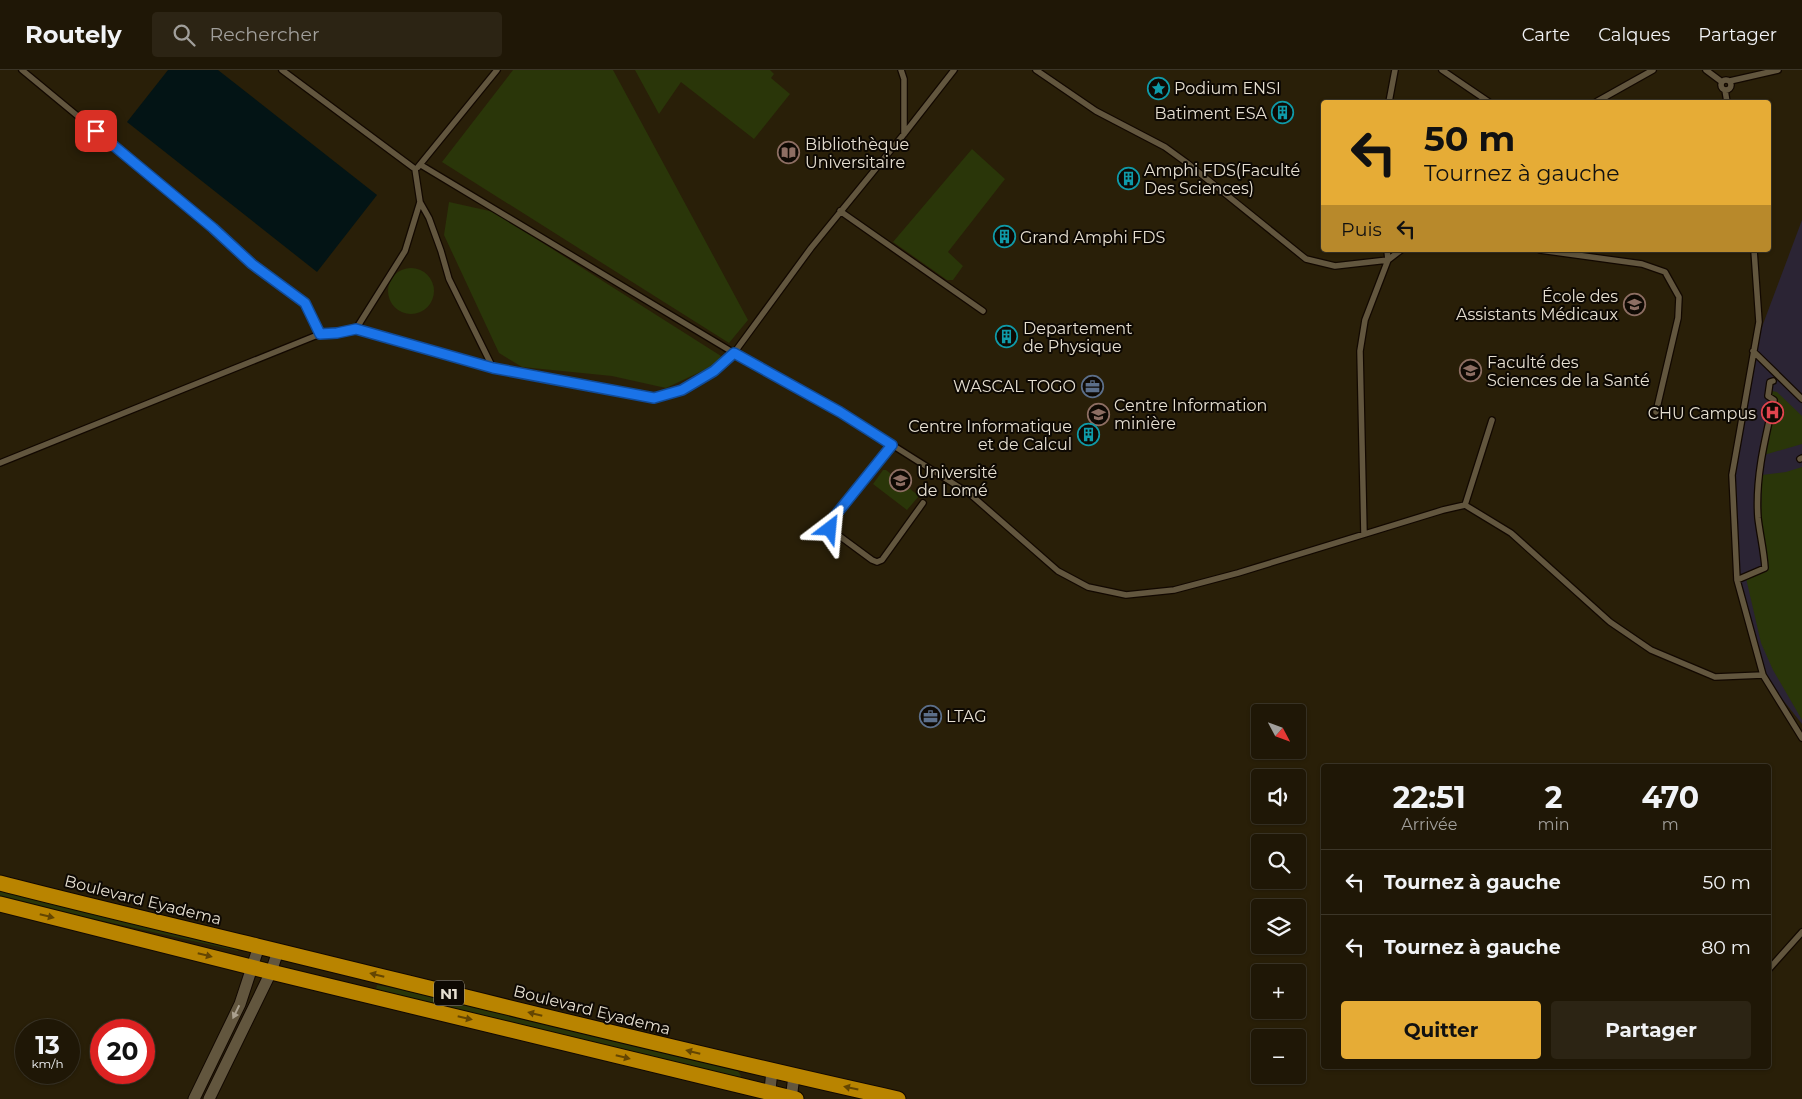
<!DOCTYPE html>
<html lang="fr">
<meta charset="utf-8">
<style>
body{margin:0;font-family:Montserrat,sans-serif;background:#2c2414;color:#f1f3f6;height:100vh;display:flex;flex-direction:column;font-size:19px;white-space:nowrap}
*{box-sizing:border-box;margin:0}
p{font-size:16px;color:#a19f9b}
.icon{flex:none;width:28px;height:28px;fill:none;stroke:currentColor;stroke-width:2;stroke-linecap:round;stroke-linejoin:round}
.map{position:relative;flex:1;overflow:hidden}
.drawer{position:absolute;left:1321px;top:694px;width:450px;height:305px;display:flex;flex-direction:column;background:#1f1706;border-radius:5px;box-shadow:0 1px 4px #0004,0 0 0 1px #3c3628}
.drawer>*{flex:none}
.top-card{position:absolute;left:1321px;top:30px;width:450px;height:152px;border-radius:5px;box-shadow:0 1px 4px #0004,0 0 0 1px #3c3628;background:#e6ac36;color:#111;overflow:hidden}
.needle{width:32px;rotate:131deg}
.tools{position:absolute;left:1251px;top:634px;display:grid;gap:10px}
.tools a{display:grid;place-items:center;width:55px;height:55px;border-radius:5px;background:#1f1706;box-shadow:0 1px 4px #0004,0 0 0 1px #3c3628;font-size:25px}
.speed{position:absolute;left:15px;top:949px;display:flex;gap:10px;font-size:25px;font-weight:700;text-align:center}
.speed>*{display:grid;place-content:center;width:65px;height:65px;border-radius:50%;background:#1f1706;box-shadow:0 1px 4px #0004,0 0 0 1px #3c3628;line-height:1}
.speed small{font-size:12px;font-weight:400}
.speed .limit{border:8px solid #d22;background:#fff;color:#111}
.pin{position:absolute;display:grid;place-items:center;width:42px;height:42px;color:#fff;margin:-21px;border-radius:10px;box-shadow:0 2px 8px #0006}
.me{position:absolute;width:55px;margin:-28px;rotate:29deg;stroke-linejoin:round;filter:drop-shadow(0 0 4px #0008)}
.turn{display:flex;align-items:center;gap:18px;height:105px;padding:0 20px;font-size:22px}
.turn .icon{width:65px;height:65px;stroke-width:2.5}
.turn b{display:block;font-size:35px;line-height:42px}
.then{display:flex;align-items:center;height:48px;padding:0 20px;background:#0003;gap:10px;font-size:19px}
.eta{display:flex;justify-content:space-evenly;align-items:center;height:85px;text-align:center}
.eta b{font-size:30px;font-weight:700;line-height:35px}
.action{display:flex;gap:10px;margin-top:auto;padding:10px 20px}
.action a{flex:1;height:58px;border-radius:5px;background:#e6ac36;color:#111;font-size:20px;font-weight:700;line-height:58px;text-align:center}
.action a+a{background:#2c2414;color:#f1f3f6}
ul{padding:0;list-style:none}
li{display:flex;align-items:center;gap:15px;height:65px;padding:0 20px;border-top:1px solid #3c3628}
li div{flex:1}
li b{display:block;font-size:19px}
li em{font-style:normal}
header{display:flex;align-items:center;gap:30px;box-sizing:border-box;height:70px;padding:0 25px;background:#1f1706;border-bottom:1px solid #3c3628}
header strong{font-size:24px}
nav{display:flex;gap:28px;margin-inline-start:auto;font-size:18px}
.search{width:350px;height:45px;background:#2c2414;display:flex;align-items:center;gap:12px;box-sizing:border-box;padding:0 18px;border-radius:5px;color:#a19f9b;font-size:19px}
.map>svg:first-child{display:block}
.medical{fill:#2b2434}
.green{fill:#2a3609}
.water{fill:#031415}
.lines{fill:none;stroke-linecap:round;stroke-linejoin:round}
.lane-casing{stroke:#120800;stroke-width:8}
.street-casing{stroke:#120800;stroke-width:13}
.highway-casing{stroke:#120800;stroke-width:17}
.lane{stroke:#62563e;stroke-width:5.5}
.street{stroke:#62563e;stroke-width:11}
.highway{stroke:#b98400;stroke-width:15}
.oneway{fill:#644602}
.oneway2{fill:#aba18f}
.route-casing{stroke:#114b97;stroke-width:12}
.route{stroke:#1a73e8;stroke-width:9}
.labels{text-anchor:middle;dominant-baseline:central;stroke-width:4;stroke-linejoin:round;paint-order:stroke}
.shield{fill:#0e0903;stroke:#a59f93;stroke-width:1}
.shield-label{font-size:15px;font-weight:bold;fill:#e6dfd1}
.poi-label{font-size:16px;fill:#e6dfd1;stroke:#0e0903;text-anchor:start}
.street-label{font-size:16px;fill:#e6dfd1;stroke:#0e0903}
</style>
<header>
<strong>Routely</strong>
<div class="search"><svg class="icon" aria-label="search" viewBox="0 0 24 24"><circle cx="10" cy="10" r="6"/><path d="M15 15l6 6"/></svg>Rechercher</div>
<nav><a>Carte</a><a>Calques</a><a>Partager</a></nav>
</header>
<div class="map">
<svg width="1802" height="1029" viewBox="0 0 1802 1029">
<rect width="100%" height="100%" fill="#291f08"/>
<path class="medical" d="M 1802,150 L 1802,654 L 1763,605 L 1737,510 L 1732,405 L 1753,281 Z"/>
<path class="green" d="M 513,0 L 613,0 L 748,250 L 729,273 L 442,92 Z
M 635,0 L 770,0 L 774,4 L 771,8 L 790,24 L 754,69 L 681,12 L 659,44 Z
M 972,79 L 1005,109 L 948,182 L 963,196 L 953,210 L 947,210 L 893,172 Z
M 449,132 L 494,142 L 721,286 L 715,295 L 666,318 L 612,306 L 522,297 L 499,283 L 444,165 Z
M388 221a23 23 0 1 1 46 0a23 23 0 1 1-46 0Z
M 1772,321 L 1777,322 L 1802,346 L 1802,374 L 1764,385 L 1777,329 L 1771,326 Z
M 1802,397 L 1802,650 L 1773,600 L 1761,573 L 1746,508 L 1767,501 L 1761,448 L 1762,405 L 1786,402 Z
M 883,400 L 886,400 L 919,426 L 907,440 L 873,414 Z
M 0,821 L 237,876 L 238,881 L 0,828 Z
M 377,915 L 427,924 L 494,939 L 738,1001 L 741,1006 L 739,1008 L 528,958 L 376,919 Z"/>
<path class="water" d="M 168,0 L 218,0 L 377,125 L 317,202 L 127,52 Z"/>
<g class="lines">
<defs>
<path id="lane" d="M 22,0 L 213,158 L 252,194 L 305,233 L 320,264
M 282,0 L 415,99 L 420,132 L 429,148 L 441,181 L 449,209 L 493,298
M 901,0 L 904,9 L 904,64
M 1036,0 L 1096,41 L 1165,77 L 1187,93 L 1306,189 L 1335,196 L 1388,190 L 1387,180
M 1442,0 L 1489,32
M 1706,0 L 1722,12
M1721 15a5 5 0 1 1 10 0a5 5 0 1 1-10 0Z
M 1730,11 L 1778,0
M 1725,20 L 1727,32
M 1389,32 L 1395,0
M 1596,32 L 1653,0
M 421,95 L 734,283 L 840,342 L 970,424 L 1058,501 L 1088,517 L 1126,525 L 1174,520 L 1238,503 L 1443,440 L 1465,435 L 1511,463 L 1610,552 L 1651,580 L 1715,607 L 1763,605
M 418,97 L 497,0
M 840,141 L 983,241
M 1540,180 L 1642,194 L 1665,202 L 1679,227 L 1678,248 L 1656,342
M 1754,180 L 1759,252 L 1732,405 L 1737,510 L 1763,605 L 1802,668
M 356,259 L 405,181 L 420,132
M 1753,281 L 1802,329
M 892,375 L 830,452 L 830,459 L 872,490 L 877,492 L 882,490 L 923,433
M 1800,389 L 1802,388
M 0,393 L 320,264 L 337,263 L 356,259 L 493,298 L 654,329 L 682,320 L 714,301 L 734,283 L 811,178 L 904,64 L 954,0
M 1465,435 L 1492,350
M 1364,464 L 1360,281 L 1365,250 L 1388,190 L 1401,180
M 1737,510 L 1765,498 C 1764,481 1760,465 1758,448 C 1755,408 1765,369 1774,330 L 1768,326 L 1770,312 L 1773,311
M 1769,899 L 1802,862"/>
<path id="street" d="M 194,1029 L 240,934 L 259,876
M 209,1029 L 271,902 L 278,881
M 769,1029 L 772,1001
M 791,1029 L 794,1006"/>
<path id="highway" d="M 0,813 C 85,835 171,855 257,876 C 471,928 684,982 898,1029
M 0,834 L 271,902 L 796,1029"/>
</defs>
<use href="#lane" class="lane-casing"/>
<use href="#street" class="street-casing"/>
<use href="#highway" class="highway-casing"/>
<use href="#lane" class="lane"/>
<use href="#street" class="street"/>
<use href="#highway" class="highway"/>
</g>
<defs><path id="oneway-solid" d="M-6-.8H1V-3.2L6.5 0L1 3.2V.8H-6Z" transform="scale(1.25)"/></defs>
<g class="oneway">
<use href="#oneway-solid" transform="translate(47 846) rotate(14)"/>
<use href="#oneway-solid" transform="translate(205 885) rotate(14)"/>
<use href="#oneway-solid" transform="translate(377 905) rotate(-166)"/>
<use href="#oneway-solid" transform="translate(535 944) rotate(-166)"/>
<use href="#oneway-solid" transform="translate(465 948) rotate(13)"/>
<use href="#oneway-solid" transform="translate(693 982) rotate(-166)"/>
<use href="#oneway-solid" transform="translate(623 987) rotate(14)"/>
<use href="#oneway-solid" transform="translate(851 1018) rotate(-168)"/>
</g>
<use class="oneway2" href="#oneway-solid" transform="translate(236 942) rotate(116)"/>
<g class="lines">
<defs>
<path id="route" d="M 96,61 L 213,158 L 252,194 L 305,233 L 320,264 L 337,263 L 356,259 L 493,298 L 654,328 L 682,320 L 714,301 L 734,283 L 840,342 L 892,375 L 830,452 L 830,459"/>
</defs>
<use href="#route" class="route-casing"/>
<use href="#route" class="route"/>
</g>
<defs>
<symbol id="sight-ring" viewBox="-11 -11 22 22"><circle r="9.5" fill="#0e0903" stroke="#0f9aa8" stroke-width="1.5"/><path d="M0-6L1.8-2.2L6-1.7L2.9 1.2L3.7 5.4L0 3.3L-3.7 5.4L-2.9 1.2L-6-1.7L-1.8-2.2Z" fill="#0f9aa8"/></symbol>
<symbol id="building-ring" viewBox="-11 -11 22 22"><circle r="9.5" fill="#0e0903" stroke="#0f9aa8" stroke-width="1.5"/><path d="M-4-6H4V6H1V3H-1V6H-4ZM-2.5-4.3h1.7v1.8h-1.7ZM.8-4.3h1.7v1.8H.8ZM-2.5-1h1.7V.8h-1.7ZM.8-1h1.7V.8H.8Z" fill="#0f9aa8"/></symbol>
<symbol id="library-ring" viewBox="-11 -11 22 22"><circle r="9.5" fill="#0e0903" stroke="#8d6e63" stroke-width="1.5"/><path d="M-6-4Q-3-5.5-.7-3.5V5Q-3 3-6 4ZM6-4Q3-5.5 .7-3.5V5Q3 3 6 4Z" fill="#8d6e63"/></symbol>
<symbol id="university-ring" viewBox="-11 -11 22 22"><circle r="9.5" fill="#0e0903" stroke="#8d6e63" stroke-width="1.5"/><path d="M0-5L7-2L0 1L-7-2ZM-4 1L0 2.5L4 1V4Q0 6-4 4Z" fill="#8d6e63"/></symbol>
<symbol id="office-ring" viewBox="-11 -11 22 22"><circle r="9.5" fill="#0e0903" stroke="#5c6f8a" stroke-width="1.5"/><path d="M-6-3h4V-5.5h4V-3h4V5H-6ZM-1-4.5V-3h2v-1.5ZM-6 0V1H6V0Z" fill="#5c6f8a"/></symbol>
<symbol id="hospital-ring" viewBox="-11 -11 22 22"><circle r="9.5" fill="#0e0903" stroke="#e0444e" stroke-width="1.5"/><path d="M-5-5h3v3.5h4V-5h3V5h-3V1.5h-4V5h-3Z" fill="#e0444e"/></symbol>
</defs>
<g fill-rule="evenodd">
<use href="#sight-ring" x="1146" y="6" width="25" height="25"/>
<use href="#building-ring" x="1270" y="30" width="25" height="25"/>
<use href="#library-ring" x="776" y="70" width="25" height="25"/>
<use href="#building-ring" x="1116" y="96" width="25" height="25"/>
<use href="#building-ring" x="992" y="154" width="25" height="25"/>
<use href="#university-ring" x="1622" y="222" width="25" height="25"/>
<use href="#building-ring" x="994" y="254" width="25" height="25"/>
<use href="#university-ring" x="1458" y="288" width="25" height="25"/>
<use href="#office-ring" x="1080" y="304" width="25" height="25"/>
<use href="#hospital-ring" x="1760" y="330" width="25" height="25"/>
<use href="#university-ring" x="1086" y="332" width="25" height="25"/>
<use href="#building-ring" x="1076" y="352" width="25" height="25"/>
<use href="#university-ring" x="888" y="398" width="25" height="25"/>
<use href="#office-ring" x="918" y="634" width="25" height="25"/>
</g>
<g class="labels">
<rect class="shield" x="434" y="910.5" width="30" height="25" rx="4"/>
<g class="shield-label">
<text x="449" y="923">N1</text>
</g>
<g class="poi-label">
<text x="1174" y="18">Podium ENSI</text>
<text x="1267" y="43" text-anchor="end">Batiment ESA</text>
<text x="805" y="74">Bibliothèque<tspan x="805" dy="18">Universitaire</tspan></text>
<text x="1144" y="100">Amphi FDS(Faculté<tspan x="1144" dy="18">Des Sciences)</tspan></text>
<text x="1020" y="167">Grand Amphi FDS</text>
<text x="1618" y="226" text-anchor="end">École des<tspan x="1618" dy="18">Assistants Médicaux</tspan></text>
<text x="1023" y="258">Departement<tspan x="1023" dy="18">de Physique</tspan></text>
<text x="1487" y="292">Faculté des<tspan x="1487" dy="18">Sciences de la Santé</tspan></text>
<text x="1076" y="316" text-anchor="end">WASCAL TOGO</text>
<text x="1114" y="335">Centre Information<tspan x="1114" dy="18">minière</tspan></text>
<text x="1756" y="343" text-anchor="end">CHU Campus</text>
<text x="1072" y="356" text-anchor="end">Centre Informatique<tspan x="1072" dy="18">et de Calcul</tspan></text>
<text x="917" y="402">Université<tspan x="917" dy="18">de Lomé</tspan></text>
<text x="946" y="646">LTAG</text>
</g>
<g class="street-label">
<text transform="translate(143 830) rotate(14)">Boulevard Eyadema</text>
<text transform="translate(592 940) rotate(14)">Boulevard Eyadema</text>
</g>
</g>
</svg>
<div class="tools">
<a><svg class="needle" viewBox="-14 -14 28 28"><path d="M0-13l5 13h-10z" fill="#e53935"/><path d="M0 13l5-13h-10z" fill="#a19f9b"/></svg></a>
<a><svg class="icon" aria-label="sound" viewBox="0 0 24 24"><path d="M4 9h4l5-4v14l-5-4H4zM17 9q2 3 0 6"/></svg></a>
<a><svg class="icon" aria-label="search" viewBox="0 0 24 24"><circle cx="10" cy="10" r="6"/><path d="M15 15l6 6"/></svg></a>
<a><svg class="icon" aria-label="layers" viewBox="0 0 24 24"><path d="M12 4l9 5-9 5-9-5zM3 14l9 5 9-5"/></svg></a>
<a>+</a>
<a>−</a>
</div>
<div class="speed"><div>13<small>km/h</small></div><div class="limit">20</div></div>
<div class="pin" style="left:96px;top:61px;background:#d93025"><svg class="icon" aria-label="arrive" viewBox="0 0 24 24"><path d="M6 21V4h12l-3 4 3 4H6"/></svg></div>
<svg class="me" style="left:830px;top:459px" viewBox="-20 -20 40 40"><path d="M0-17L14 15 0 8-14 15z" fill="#1a73e8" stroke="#fff" stroke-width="4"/></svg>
<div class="top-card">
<div class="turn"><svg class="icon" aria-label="left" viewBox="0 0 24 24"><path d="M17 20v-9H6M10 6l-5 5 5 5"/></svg><div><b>50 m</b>Tournez à gauche</div></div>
<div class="then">Puis<svg class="icon" aria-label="left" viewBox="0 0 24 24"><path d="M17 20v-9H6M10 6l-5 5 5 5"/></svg></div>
</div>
<section class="drawer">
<div class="eta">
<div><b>22:51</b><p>Arrivée</p></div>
<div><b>2</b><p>min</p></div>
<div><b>470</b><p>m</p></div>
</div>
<ul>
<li><svg class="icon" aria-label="left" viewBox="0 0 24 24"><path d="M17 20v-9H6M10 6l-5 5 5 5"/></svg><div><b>Tournez à gauche</b></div><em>50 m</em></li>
<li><svg class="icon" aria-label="left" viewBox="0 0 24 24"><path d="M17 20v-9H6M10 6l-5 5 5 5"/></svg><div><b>Tournez à gauche</b></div><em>80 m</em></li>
</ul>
<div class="action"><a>Quitter</a><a>Partager</a></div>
</section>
</div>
